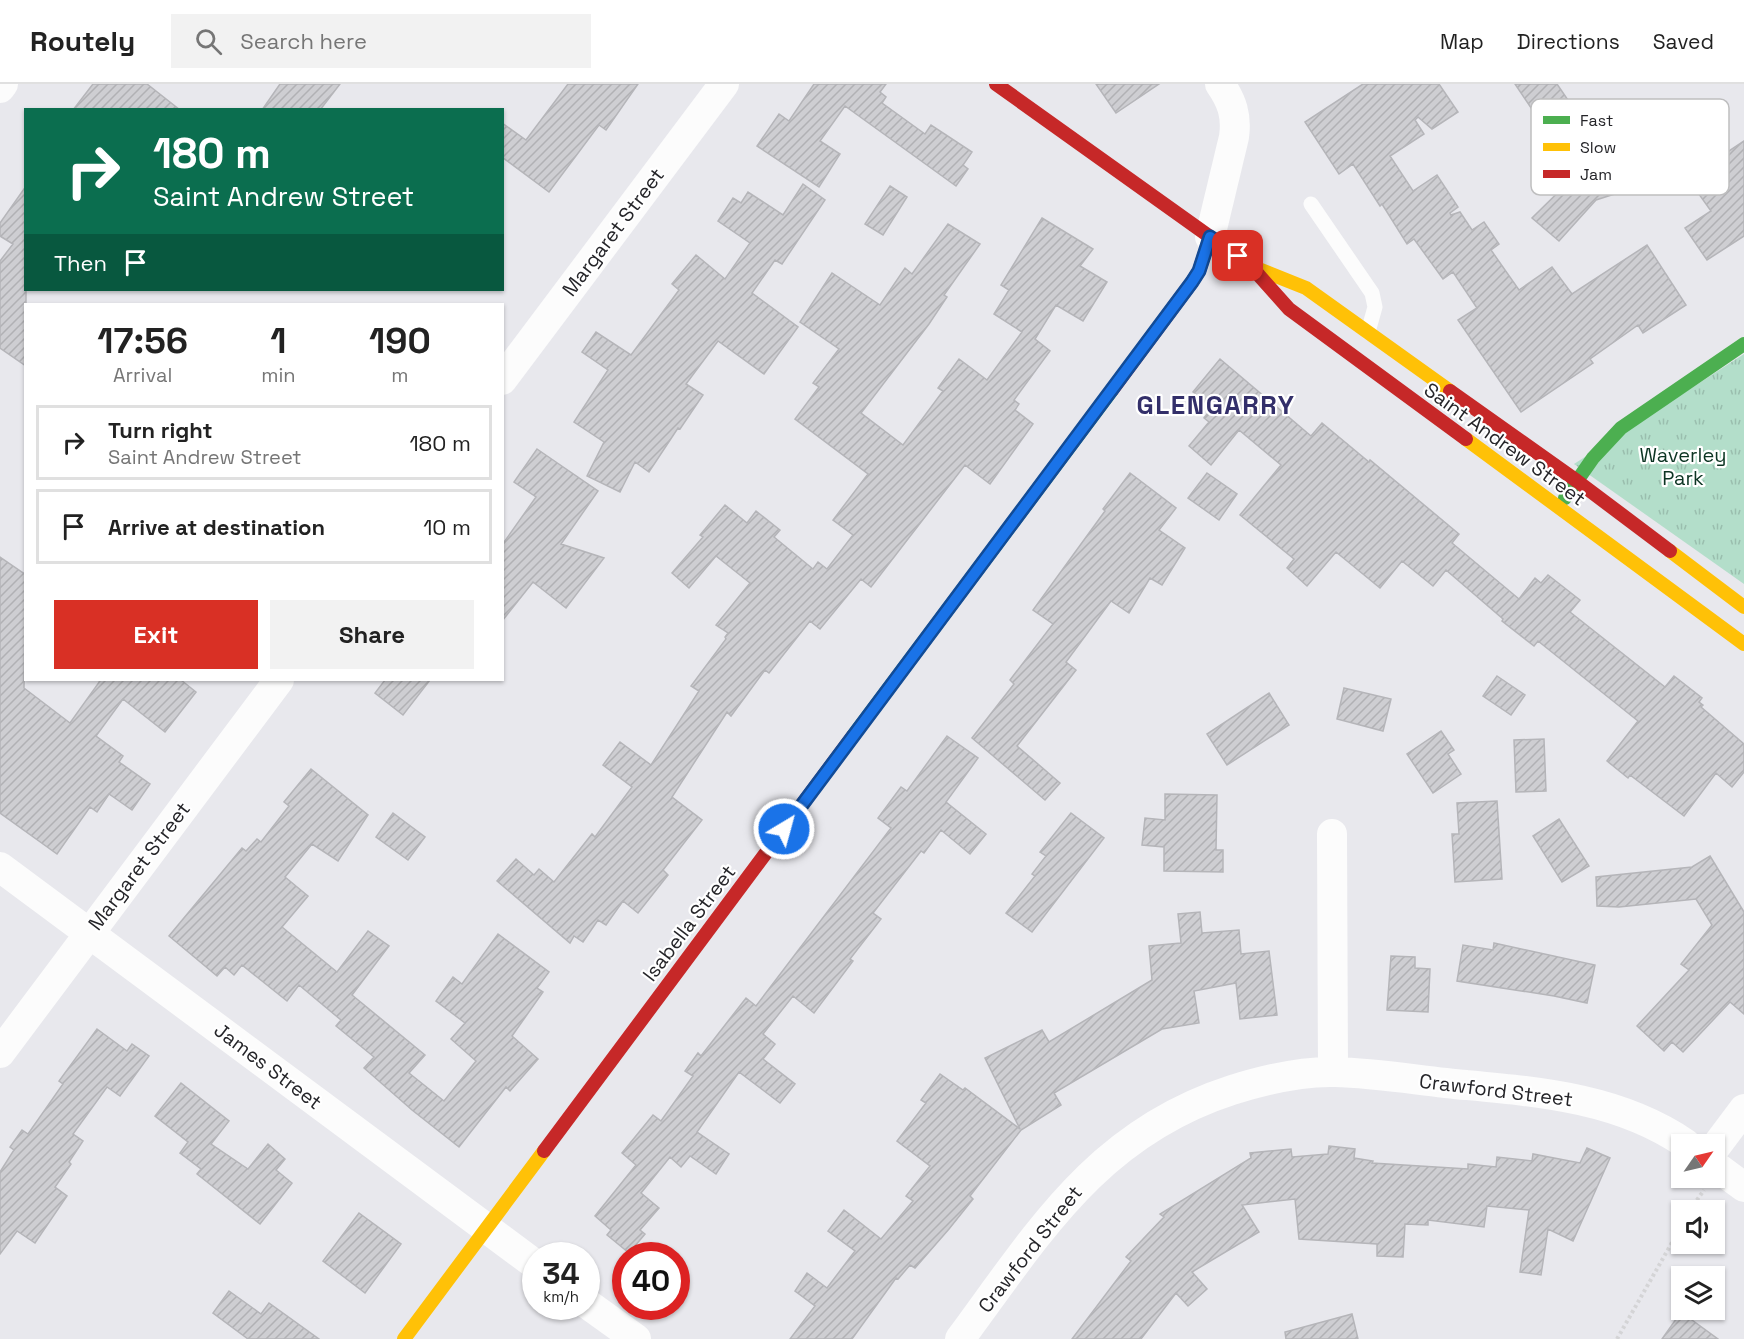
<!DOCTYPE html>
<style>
body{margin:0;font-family:"Space Grotesk",sans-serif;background:#f2f2f2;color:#222;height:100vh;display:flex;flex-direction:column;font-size:22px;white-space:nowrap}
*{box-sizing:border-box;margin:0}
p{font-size:20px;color:#767676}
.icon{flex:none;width:33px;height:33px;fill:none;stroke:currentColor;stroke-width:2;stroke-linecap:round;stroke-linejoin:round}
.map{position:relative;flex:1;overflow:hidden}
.drawer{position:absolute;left:24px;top:219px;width:480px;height:378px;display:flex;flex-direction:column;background:#fff;border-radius:0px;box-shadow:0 2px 4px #0004}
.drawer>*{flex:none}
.banner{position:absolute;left:24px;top:24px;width:480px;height:183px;border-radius:0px;box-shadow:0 2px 4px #0004;background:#0b6e4f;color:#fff;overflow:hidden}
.needle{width:39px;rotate:56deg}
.controls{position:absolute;left:1671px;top:1050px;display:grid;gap:12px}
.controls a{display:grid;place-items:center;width:54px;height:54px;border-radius:0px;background:#fff;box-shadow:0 2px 4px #0004;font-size:30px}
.speed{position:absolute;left:522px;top:1158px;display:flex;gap:12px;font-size:30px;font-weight:700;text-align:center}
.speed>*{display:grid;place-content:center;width:78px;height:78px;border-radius:50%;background:#fff;box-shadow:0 2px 4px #0004;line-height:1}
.speed small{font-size:15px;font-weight:400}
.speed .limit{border:9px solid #d22;background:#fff;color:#111}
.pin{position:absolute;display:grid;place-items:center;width:51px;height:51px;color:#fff;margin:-26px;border-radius:12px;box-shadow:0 3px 9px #0006}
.me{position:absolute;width:66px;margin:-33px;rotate:37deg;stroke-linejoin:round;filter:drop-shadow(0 0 4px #0008)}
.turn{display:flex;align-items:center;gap:21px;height:126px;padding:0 30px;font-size:27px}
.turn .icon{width:78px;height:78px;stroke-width:2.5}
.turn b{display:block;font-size:42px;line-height:51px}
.then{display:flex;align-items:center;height:57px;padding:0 30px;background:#0003;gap:12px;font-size:22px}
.eta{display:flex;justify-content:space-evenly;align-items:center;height:102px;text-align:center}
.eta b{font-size:36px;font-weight:700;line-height:42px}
.primary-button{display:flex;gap:12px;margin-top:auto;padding:12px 30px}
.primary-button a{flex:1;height:69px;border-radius:0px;background:#d93025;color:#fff;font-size:24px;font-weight:700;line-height:69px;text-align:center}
.primary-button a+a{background:#f2f2f2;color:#222}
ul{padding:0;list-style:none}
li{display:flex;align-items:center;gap:18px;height:75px;margin:0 12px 9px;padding:0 18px;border:3px solid #e0e0e0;border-radius:0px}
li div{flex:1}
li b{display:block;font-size:22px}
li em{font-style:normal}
header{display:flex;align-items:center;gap:36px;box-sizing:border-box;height:84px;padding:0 30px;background:#fff;border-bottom:2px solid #e0e0e0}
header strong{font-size:28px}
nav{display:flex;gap:33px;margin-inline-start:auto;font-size:21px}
.search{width:420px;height:54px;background:#f2f2f2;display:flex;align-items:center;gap:15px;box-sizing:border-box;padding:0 21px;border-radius:0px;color:#767676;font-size:22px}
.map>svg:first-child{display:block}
.park{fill:url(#park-tufts)}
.building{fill:url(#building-hatch);stroke:#b5b5b9;stroke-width:1.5}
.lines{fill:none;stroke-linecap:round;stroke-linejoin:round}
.path{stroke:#d4d4d6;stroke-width:4;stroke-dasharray:3 3;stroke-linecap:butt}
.lane{stroke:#fcfcfc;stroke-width:15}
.street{stroke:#fcfcfc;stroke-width:30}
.fast{stroke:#4caf50;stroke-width:14}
.slow{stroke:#ffc107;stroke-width:14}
.jam{stroke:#c62828;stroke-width:14}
.route-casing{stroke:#114b97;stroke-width:15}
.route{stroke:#1a73e8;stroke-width:10}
.labels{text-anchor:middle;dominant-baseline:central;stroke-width:4.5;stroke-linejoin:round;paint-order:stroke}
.street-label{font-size:20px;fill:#252529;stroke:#fff}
.park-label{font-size:20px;fill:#0c3523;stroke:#fff}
.district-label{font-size:26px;font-weight:bold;letter-spacing:1.5px;fill:#332f6a;stroke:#fff}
.key{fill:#fff;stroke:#bebebf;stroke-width:1.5}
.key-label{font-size:16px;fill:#252529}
</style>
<header>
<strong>Routely</strong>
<div class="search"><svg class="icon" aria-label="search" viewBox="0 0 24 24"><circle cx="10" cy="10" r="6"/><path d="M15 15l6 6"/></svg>Search here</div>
<nav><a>Map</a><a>Directions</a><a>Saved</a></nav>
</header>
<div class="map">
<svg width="1744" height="1255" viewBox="0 0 1744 1255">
<defs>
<pattern id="park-tufts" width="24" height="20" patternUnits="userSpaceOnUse" patternTransform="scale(1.5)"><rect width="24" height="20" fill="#b3deca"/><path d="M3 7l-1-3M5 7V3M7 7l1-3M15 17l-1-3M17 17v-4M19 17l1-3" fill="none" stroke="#9abeae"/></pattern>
<pattern id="building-hatch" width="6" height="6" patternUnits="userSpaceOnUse" patternTransform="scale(1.5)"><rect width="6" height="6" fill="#ceced2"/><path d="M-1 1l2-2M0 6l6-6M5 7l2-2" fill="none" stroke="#b1b1b4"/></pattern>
</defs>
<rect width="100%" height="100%" fill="#e8e8ed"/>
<path class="park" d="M 1744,270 L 1744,500 L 1574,380 Z"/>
<path class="building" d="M 93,0 L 147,0 L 180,26 L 73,26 Z
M 280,0 L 340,0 L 320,26 L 262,26 Z
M 568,0 L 638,0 L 606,46 L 599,41 L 549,108 L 502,73 L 502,39 L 526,56 Z
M 814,0 L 886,0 L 880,8 L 886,13 L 882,19 L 925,50 L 931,41 L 972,68 L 963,81 L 968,85 L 956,102 L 845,22 L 820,57 L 840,70 L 819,103 L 757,62 L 779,30 L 789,37 Z
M 1096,0 L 1159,0 L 1116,29 Z
M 1363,0 L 1439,0 L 1458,28 L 1432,45 L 1418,33 L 1415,36 L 1424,50 L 1390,72 L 1413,107 L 1437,91 L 1458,123 L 1450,129 L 1451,131 L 1460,128 L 1472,146 L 1484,138 L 1499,160 L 1491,166 L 1519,206 L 1552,183 L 1572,210 L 1647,161 L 1686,221 L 1643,249 L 1638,241 L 1590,275 L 1593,279 L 1521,328 L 1458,236 L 1477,224 L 1453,188 L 1443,195 L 1414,155 L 1407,160 L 1382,120 L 1380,122 L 1353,80 L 1339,90 L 1305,38 Z
M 1515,0 L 1557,0 L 1583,38 L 1554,58 Z
M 1744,57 L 1744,152 L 1707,176 L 1685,144 L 1711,127 L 1696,106 L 1707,99 L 1699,87 Z
M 1614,76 L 1624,107 L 1596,116 L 1559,157 L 1532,134 L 1579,88 Z
M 803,100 L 825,116 L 782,180 L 775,176 L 752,209 L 798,243 L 764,290 L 718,257 L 686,300 L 703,311 L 680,345 L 678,344 L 649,388 L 635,378 L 620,408 L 587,392 L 604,358 L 574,338 L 608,286 L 582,268 L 596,248 L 631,271 L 679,206 L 672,200 L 696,171 L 725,195 L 750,159 L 718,137 L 733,114 L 741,119 L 748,108 L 783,131 Z
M 26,102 L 26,282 L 0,264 L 0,177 L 13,160 L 0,152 L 0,139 Z
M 890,102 L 907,113 L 883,151 L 865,140 Z
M 1042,134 L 1093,165 L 1080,182 L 1107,198 L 1083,237 L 1056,221 L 1035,255 L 1050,267 L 1014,316 L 1019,320 L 1015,326 L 1033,340 L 990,400 L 965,381 L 871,503 L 861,495 L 820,545 L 810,537 L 769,589 L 765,586 L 731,632 L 727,628 L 672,713 L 702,736 L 663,786 L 668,791 L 638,829 L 623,817 L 606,841 L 598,836 L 583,858 L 574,852 L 570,859 L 497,797 L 516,775 L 534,791 L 539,785 L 554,798 L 592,750 L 595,753 L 632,703 L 603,681 L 620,658 L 651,681 L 699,607 L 691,602 L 726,555 L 725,553 L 728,549 L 716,541 L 750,499 L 716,472 L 689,504 L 672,489 L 703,453 L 700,451 L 725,421 L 747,439 L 756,427 L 780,446 L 774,453 L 813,485 L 818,478 L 827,485 L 853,451 L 833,436 L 868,390 L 795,335 L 819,303 L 813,299 L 839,265 L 800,238 L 832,189 L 880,221 L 905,184 L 912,190 L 948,140 L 980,160 L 944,211 L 947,213 L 929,240 L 861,329 L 903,361 L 943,307 L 938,304 L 959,275 L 987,296 L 1022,248 L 994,230 L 1009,206 L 1001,201 Z
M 1220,275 L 1311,352 L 1322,339 L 1369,378 L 1370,376 L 1459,450 L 1452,459 L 1519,515 L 1535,494 L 1541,499 L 1548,491 L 1580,516 L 1570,528 L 1665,603 L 1674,592 L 1702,614 L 1699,618 L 1703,621 L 1701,623 L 1744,660 L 1744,688 L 1732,703 L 1716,689 L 1684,732 L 1630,691 L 1628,694 L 1607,677 L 1638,637 L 1538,557 L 1534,562 L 1502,537 L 1503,535 L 1446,486 L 1433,502 L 1402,477 L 1380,504 L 1336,468 L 1307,502 L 1287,484 L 1294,475 L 1240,431 L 1281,381 L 1239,346 L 1211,381 L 1189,362 L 1209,338 L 1204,334 L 1212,324 L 1193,308 Z
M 537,365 L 598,407 L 561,460 L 604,474 L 566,524 L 533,498 L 502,537 L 502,461 L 536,413 L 514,398 Z
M 1130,389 L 1176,424 L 1159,446 L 1185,464 L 1162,501 L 1150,494 L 1129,529 L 1111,517 L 1066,578 L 1076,586 L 1017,662 L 1060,699 L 1045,716 L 972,654 L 1014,600 L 1010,596 L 1053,540 L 1033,526 L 1105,427 L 1103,425 Z
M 1207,389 L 1237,410 L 1219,436 L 1188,414 Z
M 0,473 L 26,491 L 24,604 L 70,639 L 100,597 L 97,596 L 181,596 L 196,608 L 165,648 L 123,615 L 96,652 L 123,672 L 119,678 L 150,700 L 132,726 L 109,710 L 97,728 L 90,723 L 57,770 L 0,729 Z
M 1497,592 L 1525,611 L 1511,631 L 1483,612 Z
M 385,596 L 430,596 L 403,631 L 375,609 Z
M 1344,604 L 1391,615 L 1383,647 L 1337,635 Z
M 1269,609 L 1289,641 L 1227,681 L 1207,650 Z
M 1441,647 L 1454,666 L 1448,670 L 1461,690 L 1433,709 L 1407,670 Z
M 947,652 L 978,674 L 946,718 L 986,750 L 970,770 L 941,746 L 924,769 L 921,767 L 873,829 L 881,835 L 850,875 L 853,877 L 814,929 L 793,912 L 763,950 L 775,960 L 763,975 L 795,1000 L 780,1019 L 739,988 L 697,1048 L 729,1070 L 716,1090 L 690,1072 L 681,1083 L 670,1073 L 641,1109 L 659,1124 L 640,1146 L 645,1150 L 629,1169 L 607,1151 L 611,1146 L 595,1132 L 636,1081 L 622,1069 L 653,1031 L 661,1037 L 693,992 L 685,987 L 698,969 L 701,972 L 746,914 L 756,922 L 891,744 L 878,734 L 901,703 L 907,707 Z
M 1544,655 L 1546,707 L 1516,708 L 1514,656 Z
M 311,685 L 368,731 L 338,777 L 312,760 L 285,793 L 308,812 L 282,843 L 337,888 L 368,847 L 389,862 L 352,911 L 425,971 L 409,989 L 444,1017 L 476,977 L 451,955 L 465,939 L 436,917 L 453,893 L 462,900 L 498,850 L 549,888 L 537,904 L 543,908 L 512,952 L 538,975 L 510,1007 L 506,1003 L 459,1063 L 412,1026 L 364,984 L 374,973 L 336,942 L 341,936 L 299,901 L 287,917 L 242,881 L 234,891 L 225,883 L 217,892 L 169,852 L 242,764 L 246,767 L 257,755 L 261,758 L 289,722 L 284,718 Z
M 1165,710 L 1217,711 L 1216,766 L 1223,766 L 1223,788 L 1164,787 L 1164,763 L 1142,761 L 1145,734 L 1165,736 Z
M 1497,717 L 1502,795 L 1455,798 L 1452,750 L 1459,750 L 1457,719 Z
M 393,729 L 425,753 L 408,776 L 376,753 Z
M 1071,729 L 1104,754 L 1032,848 L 1006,829 L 1035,792 L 1032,790 L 1046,772 L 1040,768 Z
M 1559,735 L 1589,782 L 1562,798 L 1533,752 Z
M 1710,772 L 1744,828 L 1744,930 L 1730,918 L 1683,968 L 1672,958 L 1664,967 L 1637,942 L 1689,886 L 1681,880 L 1712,841 L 1696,815 L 1619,823 L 1597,822 L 1596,793 L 1692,783 Z
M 1200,828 L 1202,849 L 1239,846 L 1241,870 L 1269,867 L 1277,931 L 1240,935 L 1236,899 L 1194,907 L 1199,939 L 1162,945 L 1054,1009 L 1061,1021 L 1021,1046 L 970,1112 L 973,1115 L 949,1145 L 915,1184 L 910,1181 L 898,1195 L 896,1194 L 852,1255 L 790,1255 L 815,1222 L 795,1207 L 807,1189 L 827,1204 L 855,1167 L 828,1147 L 844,1126 L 881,1155 L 913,1117 L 906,1112 L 930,1082 L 897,1057 L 926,1019 L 921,1016 L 940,990 L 963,1006 L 965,1004 L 1020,1045 L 985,974 L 1042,946 L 1049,958 L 1152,896 L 1149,862 L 1181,859 L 1178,830 Z
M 1494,859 L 1595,881 L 1587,919 L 1554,912 L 1457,897 L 1463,861 L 1493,866 Z
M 1391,872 L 1415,873 L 1415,884 L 1430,885 L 1428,928 L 1387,926 Z
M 97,945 L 127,967 L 132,960 L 149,972 L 120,1012 L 107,1003 L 73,1050 L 83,1057 L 69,1078 L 71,1080 L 55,1103 L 67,1112 L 35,1159 L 17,1147 L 0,1170 L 0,1088 L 14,1066 L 10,1063 L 22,1046 L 28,1050 L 63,1000 L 59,997 Z
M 181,999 L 229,1037 L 211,1060 L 248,1085 L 268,1060 L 285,1075 L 276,1086 L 292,1099 L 260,1140 L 197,1090 L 201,1085 L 180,1069 L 188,1058 L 155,1032 Z
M 1329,1062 L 1355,1065 L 1354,1074 L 1373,1077 L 1372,1079 L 1468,1085 L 1468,1080 L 1496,1083 L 1497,1073 L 1532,1077 L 1533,1070 L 1580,1079 L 1587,1064 L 1610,1074 L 1573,1157 L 1548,1145 L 1541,1191 L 1520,1188 L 1529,1126 L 1487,1122 L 1484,1143 L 1428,1136 L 1428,1141 L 1405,1140 L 1403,1173 L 1377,1172 L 1377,1160 L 1299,1155 L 1295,1115 L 1242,1121 L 1259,1148 L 1192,1188 L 1207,1205 L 1188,1222 L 1176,1209 L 1141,1255 L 1072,1255 L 1131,1177 L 1126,1173 L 1164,1133 L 1160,1130 L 1251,1074 L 1250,1069 L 1291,1065 L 1292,1073 L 1328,1070 Z
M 359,1129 L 401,1160 L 365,1209 L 323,1177 Z
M 229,1207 L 261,1230 L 269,1219 L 319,1255 L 248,1255 L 213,1229 Z
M 1681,1228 L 1718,1255 L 1662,1255 Z
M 1352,1230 L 1358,1255 L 1286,1255 L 1285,1248 Z"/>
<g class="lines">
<path class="path" d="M 1690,1126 L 1704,1106
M 1617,1255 L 1682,1141"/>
<path class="lane" d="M 1311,120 L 1372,209 L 1375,223 L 1368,248"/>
<path class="street" d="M 0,4 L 3,0
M 1210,153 L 1234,53 C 1237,32 1232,17 1220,0
M 502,296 L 724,0
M 1332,750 L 1333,988
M 0,783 L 536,1181
M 0,969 L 279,596
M 1714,1065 L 1744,1025
M 1714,1081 L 1744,1103
M 586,1219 L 636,1255
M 960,1255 C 1039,1148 1098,1049 1232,1006 C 1264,996 1301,987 1335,988 C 1378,989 1422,997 1466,1001 C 1542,1008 1621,1015 1686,1060"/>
<path class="fast" d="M 1565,414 L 1593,374 L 1621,344 L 1744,260
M 853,652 L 1112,306"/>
<path class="slow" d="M 1220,160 L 1251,182 L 1306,204 L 1450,307
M 1466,355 L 1744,560
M 1670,467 L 1744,523
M 404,1255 L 544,1067"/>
<path class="jam" d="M 996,0 L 1220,160
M 1256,188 L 1289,225 L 1466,355
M 1112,306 L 1192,198 L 1199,187 L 1210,153
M 1450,307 L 1577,397 L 1670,467
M 544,1067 L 853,652"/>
</g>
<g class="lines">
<defs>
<path id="route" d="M 784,745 L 1192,198 L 1199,187 L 1210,153 L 1238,172"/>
</defs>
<use href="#route" class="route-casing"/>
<use href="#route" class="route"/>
</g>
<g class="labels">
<g class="street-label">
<text transform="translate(613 148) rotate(-53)">Margaret Street</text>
<text transform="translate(1505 360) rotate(36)">Saint Andrew Street</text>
<text transform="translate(139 782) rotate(-53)">Margaret Street</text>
<text transform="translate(689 839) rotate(-53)">Isabella Street</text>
<text transform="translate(268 982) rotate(37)">James Street</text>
<text transform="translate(1496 1006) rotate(7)">Crawford Street</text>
<text transform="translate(1030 1165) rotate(-52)">Crawford Street</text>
</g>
<g class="park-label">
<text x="1683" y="371">Waverley<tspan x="1683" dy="23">Park</tspan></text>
</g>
<g class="district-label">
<text x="1216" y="321">GLENGARRY</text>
</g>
</g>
<rect x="1531" y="15" width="198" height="96" rx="9" class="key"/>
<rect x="1543" y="32" width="27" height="8" fill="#4caf50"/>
<rect x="1543" y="59" width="27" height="8" fill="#ffc107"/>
<rect x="1543" y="86" width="27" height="8" fill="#c62828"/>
<g class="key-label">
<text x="1580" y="42">Fast</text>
<text x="1580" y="69">Slow</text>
<text x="1580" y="96">Jam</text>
</g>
</svg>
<div class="controls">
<a><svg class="needle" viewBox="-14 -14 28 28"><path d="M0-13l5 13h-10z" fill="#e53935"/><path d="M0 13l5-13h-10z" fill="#767676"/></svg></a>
<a><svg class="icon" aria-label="sound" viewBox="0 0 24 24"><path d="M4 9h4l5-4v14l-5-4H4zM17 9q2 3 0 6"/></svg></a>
<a><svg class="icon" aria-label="layers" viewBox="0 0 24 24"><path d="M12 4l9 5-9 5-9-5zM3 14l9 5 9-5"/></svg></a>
</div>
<div class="speed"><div>34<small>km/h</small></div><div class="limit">40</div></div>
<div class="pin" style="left:1238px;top:172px;background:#d93025"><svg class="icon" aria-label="arrive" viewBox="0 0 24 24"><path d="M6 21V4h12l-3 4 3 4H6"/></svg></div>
<svg class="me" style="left:784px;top:745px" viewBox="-20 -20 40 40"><circle r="17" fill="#1a73e8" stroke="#fff" stroke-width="3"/><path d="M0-11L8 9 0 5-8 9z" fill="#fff"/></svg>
<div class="banner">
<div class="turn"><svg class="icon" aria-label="right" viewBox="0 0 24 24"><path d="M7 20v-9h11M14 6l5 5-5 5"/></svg><div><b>180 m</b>Saint Andrew Street</div></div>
<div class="then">Then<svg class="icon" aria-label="arrive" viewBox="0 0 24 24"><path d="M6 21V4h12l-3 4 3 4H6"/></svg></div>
</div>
<section class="drawer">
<div class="eta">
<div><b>17:56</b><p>Arrival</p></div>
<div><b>1</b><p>min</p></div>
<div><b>190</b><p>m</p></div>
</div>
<ul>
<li><svg class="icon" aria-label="right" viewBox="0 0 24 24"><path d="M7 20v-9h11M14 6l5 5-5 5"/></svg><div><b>Turn right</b><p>Saint Andrew Street</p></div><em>180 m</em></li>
<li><svg class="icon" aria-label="arrive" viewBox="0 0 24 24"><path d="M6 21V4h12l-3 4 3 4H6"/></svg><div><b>Arrive at destination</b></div><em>10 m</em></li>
</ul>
<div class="primary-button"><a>Exit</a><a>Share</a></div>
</section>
</div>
